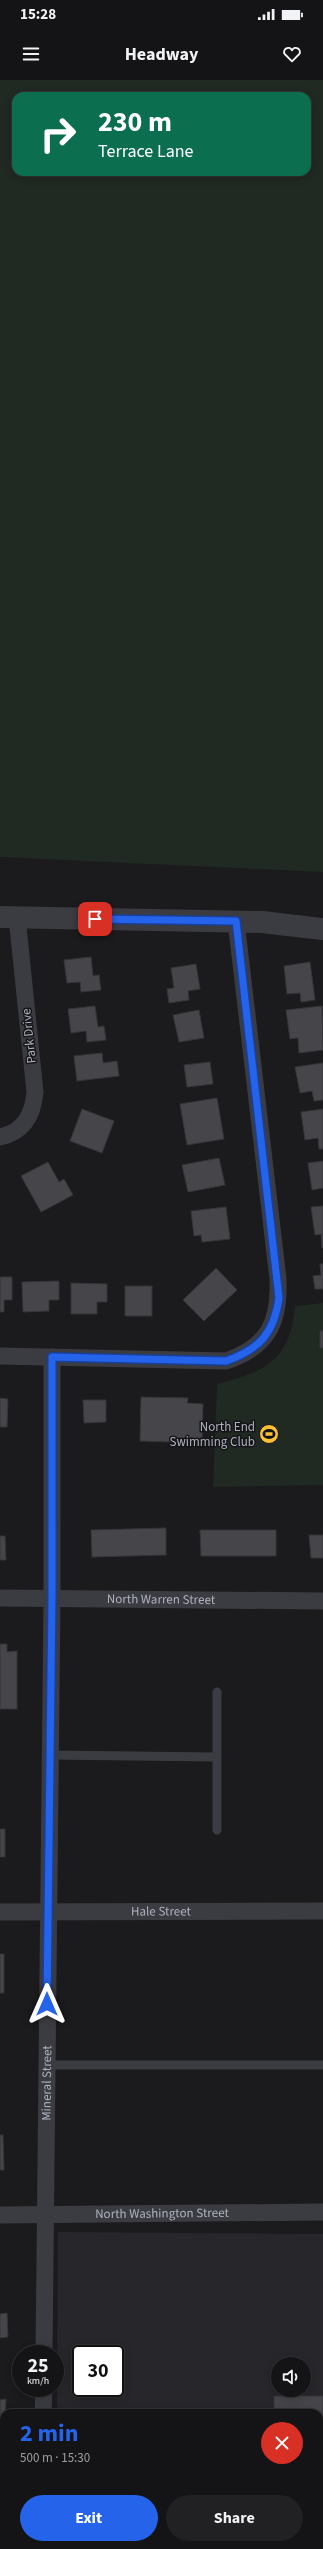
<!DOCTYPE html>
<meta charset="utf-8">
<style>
body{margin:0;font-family:"Source Sans 3",sans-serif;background:#212123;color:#f1f3f6;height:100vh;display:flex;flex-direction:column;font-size:15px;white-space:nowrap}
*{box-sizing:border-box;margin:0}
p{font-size:13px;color:#9d9ea1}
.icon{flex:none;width:22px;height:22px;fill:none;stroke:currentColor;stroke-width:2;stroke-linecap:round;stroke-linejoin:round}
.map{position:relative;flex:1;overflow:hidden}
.drawer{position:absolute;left:0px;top:2329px;width:323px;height:140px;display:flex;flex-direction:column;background:#141416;border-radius:12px 12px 0 0;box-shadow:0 2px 10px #0003,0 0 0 1px #333335}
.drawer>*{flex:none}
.banner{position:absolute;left:12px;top:12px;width:299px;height:84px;border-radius:12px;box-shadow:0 2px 10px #0003,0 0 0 1px #333335;background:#0b6e4f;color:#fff;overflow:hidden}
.tools{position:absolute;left:271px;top:2277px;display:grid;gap:8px}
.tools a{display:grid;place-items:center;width:40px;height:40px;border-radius:50%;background:#141416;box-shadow:0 2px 10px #0003,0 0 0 1px #333335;font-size:20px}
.speed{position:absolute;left:12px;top:2265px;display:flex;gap:8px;font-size:20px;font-weight:700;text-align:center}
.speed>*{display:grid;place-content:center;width:52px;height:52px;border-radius:50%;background:#141416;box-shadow:0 2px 10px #0003,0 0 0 1px #333335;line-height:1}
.speed small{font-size:10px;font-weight:400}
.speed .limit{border:2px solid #111;border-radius:6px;background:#fff;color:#111}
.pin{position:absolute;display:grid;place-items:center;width:34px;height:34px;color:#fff;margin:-17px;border-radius:8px;box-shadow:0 2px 6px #0006}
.me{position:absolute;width:44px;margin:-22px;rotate:0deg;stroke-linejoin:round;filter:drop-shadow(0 0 3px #0008)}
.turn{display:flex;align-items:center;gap:14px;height:84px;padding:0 20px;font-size:18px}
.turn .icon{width:52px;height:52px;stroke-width:2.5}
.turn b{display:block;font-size:28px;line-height:34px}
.round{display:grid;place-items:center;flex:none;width:42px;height:42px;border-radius:21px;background:#212123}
.overview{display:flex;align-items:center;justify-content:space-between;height:68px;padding:0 20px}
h1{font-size:24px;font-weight:700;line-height:30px;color:#2563eb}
.cta{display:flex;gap:8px;margin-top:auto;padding:8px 20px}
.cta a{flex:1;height:46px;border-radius:24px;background:#2563eb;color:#fff;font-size:16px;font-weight:700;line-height:46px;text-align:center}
.cta a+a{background:#212123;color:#f1f3f6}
.status{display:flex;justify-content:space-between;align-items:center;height:28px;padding:0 20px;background:#141416;direction:ltr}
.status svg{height:11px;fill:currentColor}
header{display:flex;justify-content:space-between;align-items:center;height:52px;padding:0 20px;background:#141416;font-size:18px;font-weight:700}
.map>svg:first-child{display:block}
.built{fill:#27262a;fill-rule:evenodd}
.green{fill:#202922;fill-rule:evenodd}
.building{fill:#45454a;stroke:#353439}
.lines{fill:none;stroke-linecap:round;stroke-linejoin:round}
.service{stroke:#3b3c42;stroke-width:9}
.minor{stroke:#3b3c42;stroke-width:17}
.tertiary{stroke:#3b3c42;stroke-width:22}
.route-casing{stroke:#184099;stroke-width:10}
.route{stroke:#2563eb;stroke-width:7}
.labels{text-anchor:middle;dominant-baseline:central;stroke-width:3;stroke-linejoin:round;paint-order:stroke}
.street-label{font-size:13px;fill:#acb1bd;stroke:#161518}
.poi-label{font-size:13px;fill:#acb1bd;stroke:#161518;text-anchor:end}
</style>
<div class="status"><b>15:28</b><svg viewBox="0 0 49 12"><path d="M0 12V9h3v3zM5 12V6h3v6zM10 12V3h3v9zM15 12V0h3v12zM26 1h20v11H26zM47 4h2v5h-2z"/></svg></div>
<header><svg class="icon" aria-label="menu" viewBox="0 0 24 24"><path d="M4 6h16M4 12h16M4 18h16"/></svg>Headway<svg class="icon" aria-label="heart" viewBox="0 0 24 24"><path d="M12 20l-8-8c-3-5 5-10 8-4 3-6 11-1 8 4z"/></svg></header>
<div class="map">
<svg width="323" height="2469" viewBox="0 0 323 2469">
<rect width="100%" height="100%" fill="#1b1a1d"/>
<path class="built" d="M 58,2152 L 323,2154 L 323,2398 L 319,2398 L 319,2333 L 57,2333 ZM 81,2274 L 115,2274 L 115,2308 L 81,2308 ZM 278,2284 L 304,2284 L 304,2310 L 278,2310 Z"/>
<path class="green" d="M 0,0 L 323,0 L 323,792 L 0,777 ZM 16,16 L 307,16 L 307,92 L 16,92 Z
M 323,1223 L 323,1405 L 213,1407 L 217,1304 C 266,1291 290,1281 295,1226 Z"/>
<path class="building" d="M 91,877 L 93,896 L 99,895 L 101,910 L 81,912 L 80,902 L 67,903 L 64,880 Z
M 310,882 L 315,920 L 301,922 L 300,913 L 287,914 L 284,886 Z
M 196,884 L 200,909 L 188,911 L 189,920 L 169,923 L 167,909 L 174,908 L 171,888 Z
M 95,926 L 98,947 L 104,946 L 106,960 L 87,962 L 86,951 L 71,953 L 68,929 Z
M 322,926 L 323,970 L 299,973 L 298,958 L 290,959 L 286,930 Z
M 199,930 L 204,958 L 179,962 L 173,935 Z
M 102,973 L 103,983 L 117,981 L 119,996 L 77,1001 L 74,976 Z
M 210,982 L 213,1004 L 187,1007 L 184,985 Z
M 323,983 L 323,1020 L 314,1021 L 312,1011 L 300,1013 L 295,987 Z
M 217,1018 L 224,1059 L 187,1065 L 180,1024 Z
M 82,1029 L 114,1041 L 102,1073 L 70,1061 Z
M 323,1029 L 323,1069 L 319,1069 L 318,1058 L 305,1060 L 301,1032 Z
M 219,1078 L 225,1105 L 188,1112 L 182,1085 Z
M 323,1081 L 323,1108 L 312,1110 L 308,1083 Z
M 48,1082 L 59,1102 L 64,1099 L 73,1115 L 41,1132 L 21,1096 Z
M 323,1126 L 323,1168 L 322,1168 L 321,1154 L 315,1155 L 311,1127 Z
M 226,1127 L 230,1159 L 202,1162 L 201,1155 L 194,1156 L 191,1131 Z
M 320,1184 L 323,1184 L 323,1209 L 315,1209 L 313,1196 L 321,1195 Z
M 216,1188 L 237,1210 L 204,1241 L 183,1220 Z
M 0,1197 L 12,1197 L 12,1220 L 4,1220 L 4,1232 L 0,1232 Z
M 59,1201 L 59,1220 L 49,1220 L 49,1231 L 23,1232 L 22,1202 Z
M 71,1203 L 107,1204 L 107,1222 L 97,1222 L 97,1234 L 71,1234 Z
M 125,1206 L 152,1206 L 152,1236 L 125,1236 Z
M 320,1251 L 323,1251 L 323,1268 L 320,1268 Z
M 141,1317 L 188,1318 L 187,1323 L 203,1324 L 202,1363 L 140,1361 Z
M 0,1318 L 8,1319 L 7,1347 L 0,1347 Z
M 83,1320 L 106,1320 L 106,1342 L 84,1343 Z
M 166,1448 L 166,1475 L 92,1477 L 91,1450 Z
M 200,1450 L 276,1450 L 276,1476 L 201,1476 Z
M 309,1455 L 323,1455 L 323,1478 L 311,1478 Z
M 0,1456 L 5,1456 L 6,1480 L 0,1480 Z
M 0,1564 L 7,1564 L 7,1572 L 17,1571 L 17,1629 L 0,1629 Z
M 0,1749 L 5,1749 L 5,1777 L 0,1777 Z
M 0,1874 L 4,1874 L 4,1913 L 0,1913 Z
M 0,2055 L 3,2055 L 4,2090 L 0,2090 Z
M 7,2233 L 8,2257 L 0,2258 L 0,2234 Z
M 274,2316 L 323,2316 L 323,2368 L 319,2368 L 319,2333 L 274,2333 Z
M 6,2319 L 4,2371 L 0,2371 L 0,2320 Z
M 0,2453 L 4,2453 L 4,2465 L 15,2465 L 15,2469 L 0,2469 Z"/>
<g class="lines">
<path class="service" d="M 50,1675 L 216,1677
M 217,1750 L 217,1612
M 47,1985 L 323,1985"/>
<g class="minor">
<path d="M 0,1057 C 24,1052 33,1035 35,1012 L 17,837"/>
<path d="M 0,1276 L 226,1281 C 268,1267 280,1242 278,1199 L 236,841"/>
<path id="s1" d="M 0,1518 L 323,1521"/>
<path id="s2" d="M 0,1832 L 323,1831"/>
<path id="s3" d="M 0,2135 L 323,2132"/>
<path id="s4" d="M 44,2274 L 52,1517 L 52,1277"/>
<path d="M 43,2333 L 44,2308"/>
<path d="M 0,2402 L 4,2402"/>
<path d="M 319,2408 L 323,2408"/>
<path d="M 42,2465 L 42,2469"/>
</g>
<path class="tertiary" d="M 0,837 L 262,842 L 323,849"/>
</g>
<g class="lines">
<defs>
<path id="route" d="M 47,1924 L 52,1517 L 52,1277 L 226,1281 C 260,1269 274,1253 279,1218 L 236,841 L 95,839"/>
</defs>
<use href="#route" class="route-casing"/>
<use href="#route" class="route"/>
</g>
<defs>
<symbol id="stadium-disc" viewBox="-11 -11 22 22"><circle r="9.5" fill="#fcc133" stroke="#161518"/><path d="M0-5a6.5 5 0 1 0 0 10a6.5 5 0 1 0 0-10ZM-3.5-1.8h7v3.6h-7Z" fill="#111"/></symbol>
</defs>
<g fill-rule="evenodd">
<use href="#stadium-disc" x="258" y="1343" width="22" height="22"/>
</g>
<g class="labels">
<g class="street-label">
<text transform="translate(29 956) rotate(-96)">Park Drive</text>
<text stroke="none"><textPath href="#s1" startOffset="161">North Warren Street</textPath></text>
<text stroke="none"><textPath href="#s2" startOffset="161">Hale Street</textPath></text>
<text stroke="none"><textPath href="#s4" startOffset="271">Mineral Street</textPath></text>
<text stroke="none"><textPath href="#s3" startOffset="162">North Washington Street</textPath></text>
</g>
<g class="poi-label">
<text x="255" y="1347">North End<tspan x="255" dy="15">Swimming Club</tspan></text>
</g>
</g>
</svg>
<div class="tools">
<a><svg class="icon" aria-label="sound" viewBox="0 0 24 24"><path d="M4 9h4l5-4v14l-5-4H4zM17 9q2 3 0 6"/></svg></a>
</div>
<div class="speed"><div>25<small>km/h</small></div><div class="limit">30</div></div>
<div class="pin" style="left:95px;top:839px;background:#d93025"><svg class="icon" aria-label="arrive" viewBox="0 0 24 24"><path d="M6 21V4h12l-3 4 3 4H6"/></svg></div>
<svg class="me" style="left:47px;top:1924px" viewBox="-20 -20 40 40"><path d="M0-17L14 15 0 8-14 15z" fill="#2563eb" stroke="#fff" stroke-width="4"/></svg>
<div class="banner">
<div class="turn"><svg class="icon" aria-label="right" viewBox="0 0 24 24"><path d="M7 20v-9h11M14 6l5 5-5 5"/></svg><div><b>230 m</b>Terrace Lane</div></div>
</div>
<section class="drawer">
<div class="overview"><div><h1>2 min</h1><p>500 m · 15:30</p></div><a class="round" style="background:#d93025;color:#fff"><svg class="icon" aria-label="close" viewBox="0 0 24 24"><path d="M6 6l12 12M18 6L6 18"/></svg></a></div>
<div class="cta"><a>Exit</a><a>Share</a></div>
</section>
</div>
